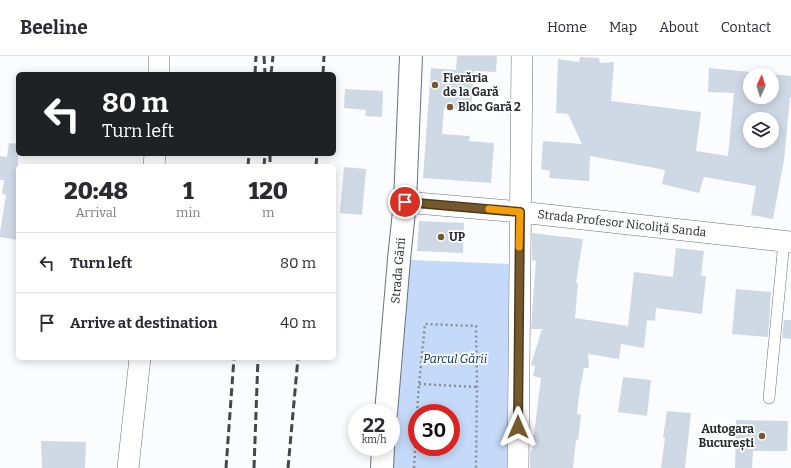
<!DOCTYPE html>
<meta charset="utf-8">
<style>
body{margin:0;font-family:Bitter,serif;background:#f7f7f7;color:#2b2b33;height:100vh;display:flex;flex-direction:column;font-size:15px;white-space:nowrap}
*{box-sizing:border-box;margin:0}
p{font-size:13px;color:#7c7c81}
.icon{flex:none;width:22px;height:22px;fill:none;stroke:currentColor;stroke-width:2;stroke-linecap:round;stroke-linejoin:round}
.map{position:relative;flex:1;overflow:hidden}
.details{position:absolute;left:16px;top:108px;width:320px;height:196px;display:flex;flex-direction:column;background:#fff;border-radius:6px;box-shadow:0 2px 10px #0003}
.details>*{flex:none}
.hud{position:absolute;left:16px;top:16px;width:320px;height:84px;border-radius:6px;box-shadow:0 2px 10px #0003;background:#202124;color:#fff;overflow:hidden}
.needle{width:26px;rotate:4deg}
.fabs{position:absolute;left:743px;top:12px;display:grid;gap:8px}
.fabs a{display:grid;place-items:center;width:36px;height:36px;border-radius:50%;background:#fff;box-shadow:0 2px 10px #0003;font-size:20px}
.speed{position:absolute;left:348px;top:348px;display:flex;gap:8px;font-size:20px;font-weight:700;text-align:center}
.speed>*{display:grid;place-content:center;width:52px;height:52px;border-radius:50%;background:#fff;box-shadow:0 2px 10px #0003;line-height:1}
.speed small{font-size:10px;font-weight:400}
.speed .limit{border:6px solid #d22;background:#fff;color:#111}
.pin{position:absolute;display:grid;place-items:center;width:34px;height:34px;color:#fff;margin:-17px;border:2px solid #fff;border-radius:50%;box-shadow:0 1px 4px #0007}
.me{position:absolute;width:44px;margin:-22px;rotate:0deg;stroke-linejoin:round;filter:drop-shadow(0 0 3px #0008)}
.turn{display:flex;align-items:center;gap:14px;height:84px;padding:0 20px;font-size:18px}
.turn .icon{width:52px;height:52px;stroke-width:2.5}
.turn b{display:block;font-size:28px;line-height:34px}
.eta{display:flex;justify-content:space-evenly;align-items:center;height:68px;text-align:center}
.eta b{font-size:24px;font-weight:800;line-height:28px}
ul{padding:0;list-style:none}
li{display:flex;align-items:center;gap:12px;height:60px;padding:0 20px;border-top:1px solid #e1e1e2}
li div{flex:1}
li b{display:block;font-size:15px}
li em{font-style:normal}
header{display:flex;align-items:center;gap:24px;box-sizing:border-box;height:56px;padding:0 20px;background:#fff;border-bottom:1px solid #e1e1e2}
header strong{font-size:19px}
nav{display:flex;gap:22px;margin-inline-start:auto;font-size:14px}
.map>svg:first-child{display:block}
.green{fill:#c4daf8;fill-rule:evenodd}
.building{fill:#cfd9e6;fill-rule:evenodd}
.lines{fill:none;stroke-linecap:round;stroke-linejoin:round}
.service-casing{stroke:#69717d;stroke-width:12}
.minor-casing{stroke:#69717d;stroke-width:22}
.tertiary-casing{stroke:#69717d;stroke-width:24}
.path{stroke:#8c8f93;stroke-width:2.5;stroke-dasharray:2 3;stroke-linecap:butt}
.service{stroke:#fff;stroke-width:11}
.minor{stroke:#fff;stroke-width:21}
.tertiary{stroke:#fff;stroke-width:22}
.rail{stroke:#44484c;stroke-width:3;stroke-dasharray:8 4;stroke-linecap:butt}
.route-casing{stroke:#4c3a1d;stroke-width:10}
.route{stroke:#75592c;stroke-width:7}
.slow{stroke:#f59e0b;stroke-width:7}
.poi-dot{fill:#75592c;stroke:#fff;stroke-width:1.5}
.labels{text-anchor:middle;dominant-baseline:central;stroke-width:3.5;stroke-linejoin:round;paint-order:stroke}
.poi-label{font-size:12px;font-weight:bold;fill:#262a2f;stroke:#fff;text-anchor:start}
.street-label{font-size:12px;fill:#262a2f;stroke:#fff}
.park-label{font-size:12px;font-style:italic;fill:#042e62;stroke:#fff}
</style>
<header>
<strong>Beeline</strong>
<nav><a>Home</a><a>Map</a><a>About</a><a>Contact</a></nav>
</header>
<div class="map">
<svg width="791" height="412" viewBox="0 0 791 412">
<rect width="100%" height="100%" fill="#fafcfe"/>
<path class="green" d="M 410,204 L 509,208 L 507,412 L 392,412 ZM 417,357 L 451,357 L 451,391 L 417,391 Z"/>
<path class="building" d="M 457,0 L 497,0 L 496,16 L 474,15 L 471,54 L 444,52 L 442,78 L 470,80 L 469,85 L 494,87 L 491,127 L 423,122 L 431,12 L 456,14 Z
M 580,1 L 599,2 L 600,7 L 614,6 L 611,45 L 701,56 L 696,95 L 728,100 L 734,37 L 708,36 L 709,12 L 791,20 L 791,42 L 790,41 L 784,104 L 773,163 L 751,159 L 756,130 L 704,121 L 699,137 L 662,128 L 665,114 L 590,100 L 589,125 L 549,122 L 550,115 L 541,113 L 543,85 L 582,88 L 568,58 L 556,57 L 558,3 L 579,6 ZM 750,19 L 772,19 L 772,41 L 750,41 ZM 750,63 L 772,63 L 772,85 L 750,85 Z
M 345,33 L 383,35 L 382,61 L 365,60 L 366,54 L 344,52 Z
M 9,87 L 18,88 L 18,184 L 0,181 L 0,176 L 6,139 L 2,138 L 4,124 L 0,124 L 0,100 L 7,101 Z
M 344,111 L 366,113 L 362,159 L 340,157 Z
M 419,165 L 464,167 L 463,197 L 417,195 Z
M 532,177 L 583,183 L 576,227 L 578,227 L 575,262 L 628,270 L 634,216 L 673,221 L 676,192 L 704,195 L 701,220 L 706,220 L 702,258 L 656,252 L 655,265 L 647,264 L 644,292 L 621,288 L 619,303 L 588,298 L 589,312 L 584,312 L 580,333 L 577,358 L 581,359 L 578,384 L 576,384 L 573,412 L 530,412 L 530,394 L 532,395 L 541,322 L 533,320 L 535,310 L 531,309 L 531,308 L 542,273 L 531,273 L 532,258 L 536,205 L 532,204 Z
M 736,233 L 771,236 L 768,281 L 732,278 Z
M 784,264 L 791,264 L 791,283 L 782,282 Z
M 623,321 L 651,324 L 647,360 L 618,356 Z
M 667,355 L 691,357 L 685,412 L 661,412 L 665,382 L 663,381 Z
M 736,364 L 788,365 L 787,395 L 753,395 L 752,412 L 735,412 Z
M 41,385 L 86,386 L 85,412 L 42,412 Z"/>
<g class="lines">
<defs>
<path id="service" d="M 769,342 L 784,186"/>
<g id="minor">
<path d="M 159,18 L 159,0"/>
<path d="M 154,110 L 155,98"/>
<path id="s1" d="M 405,146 L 520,156 L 791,186"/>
<path d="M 128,412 L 140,302"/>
<path d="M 518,412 L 522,0"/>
</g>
<g id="tertiary">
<path id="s2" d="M 386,357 L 399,203 L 405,146 L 411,0"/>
<path d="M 382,412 L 383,391"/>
</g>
</defs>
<use href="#service" class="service-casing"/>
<use href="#minor" class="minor-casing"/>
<use href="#tertiary" class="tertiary-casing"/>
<path class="path" d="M 419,328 L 477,331
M 417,357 L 419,328 L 425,268 L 476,270 L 477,331 L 476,412
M 414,412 L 417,359"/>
<use href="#service" class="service"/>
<use href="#minor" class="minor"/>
<use href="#tertiary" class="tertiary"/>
<path class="rail" d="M 264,0 L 265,18
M 255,18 L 256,0
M 271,18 L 273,0
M 323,18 L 324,0
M 270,98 L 270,110
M 248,110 L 249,98
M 264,110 L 265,98
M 316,110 L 317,98
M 226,412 L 234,302
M 254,412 L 258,302
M 288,412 L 298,302"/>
</g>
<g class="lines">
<defs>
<path id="route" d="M 405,146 L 520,156 L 518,371"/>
</defs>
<use href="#route" class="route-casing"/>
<use href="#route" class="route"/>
<path class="slow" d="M 489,153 L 520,156 L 519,191"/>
</g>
<g class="poi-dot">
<circle cx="435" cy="29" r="4"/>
<circle cx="450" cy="51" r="4"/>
<circle cx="441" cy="181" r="4"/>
<circle cx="762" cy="380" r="4"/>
</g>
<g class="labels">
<g class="poi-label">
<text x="443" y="22">Fierăria<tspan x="443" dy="14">de la Gară</tspan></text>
<text x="458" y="51">Bloc Gară 2</text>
<text x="449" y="181">UP</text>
<text x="754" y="373" text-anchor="end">Autogara<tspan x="754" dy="14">București</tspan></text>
</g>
<g class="street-label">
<text stroke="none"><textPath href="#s1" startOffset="218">Strada Profesor Nicoliță Sanda</textPath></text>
<text stroke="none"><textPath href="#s2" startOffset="143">Strada Gării</textPath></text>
</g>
<g class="park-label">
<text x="455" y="303">Parcul Gării</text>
</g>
</g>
</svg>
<div class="fabs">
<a><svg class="needle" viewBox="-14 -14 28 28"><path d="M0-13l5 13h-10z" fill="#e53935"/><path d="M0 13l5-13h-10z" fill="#7c7c81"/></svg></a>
<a><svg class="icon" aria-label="layers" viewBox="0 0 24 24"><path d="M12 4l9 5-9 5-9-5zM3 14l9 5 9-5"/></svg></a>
</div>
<div class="speed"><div>22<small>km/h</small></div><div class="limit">30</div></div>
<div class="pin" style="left:405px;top:146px;background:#d93025"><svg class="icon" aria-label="arrive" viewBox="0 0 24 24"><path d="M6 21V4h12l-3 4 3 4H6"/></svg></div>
<svg class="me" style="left:518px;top:371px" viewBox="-20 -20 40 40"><path d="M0-17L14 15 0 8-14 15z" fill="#75592c" stroke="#fff" stroke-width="4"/></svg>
<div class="hud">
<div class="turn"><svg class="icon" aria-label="left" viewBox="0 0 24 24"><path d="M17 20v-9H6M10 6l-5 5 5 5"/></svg><div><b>80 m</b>Turn left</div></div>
</div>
<section class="details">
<div class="eta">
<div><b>20:48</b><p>Arrival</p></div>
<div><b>1</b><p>min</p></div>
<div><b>120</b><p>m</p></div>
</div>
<ul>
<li><svg class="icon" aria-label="left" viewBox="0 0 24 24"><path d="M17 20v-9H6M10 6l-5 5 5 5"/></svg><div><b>Turn left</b></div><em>80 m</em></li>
<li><svg class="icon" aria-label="arrive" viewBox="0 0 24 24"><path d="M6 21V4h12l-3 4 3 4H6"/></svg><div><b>Arrive at destination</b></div><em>40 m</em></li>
</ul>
</section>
</div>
